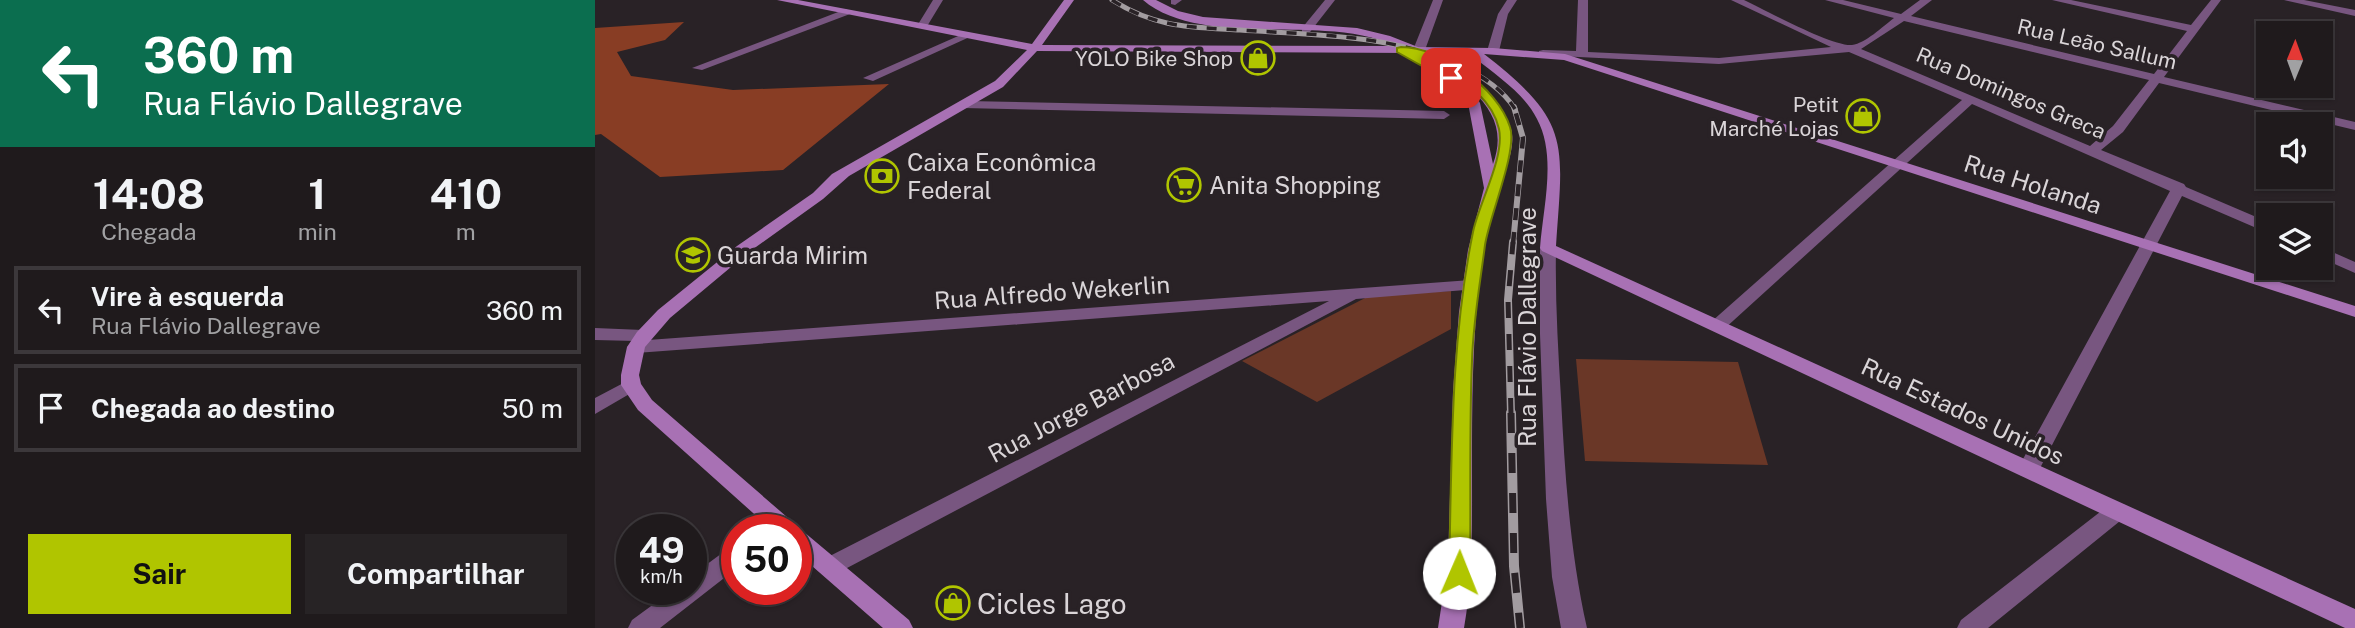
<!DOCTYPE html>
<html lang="pt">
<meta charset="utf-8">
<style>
body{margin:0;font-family:"Public Sans",sans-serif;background:#272325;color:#f1f3f6;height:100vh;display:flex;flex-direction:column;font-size:26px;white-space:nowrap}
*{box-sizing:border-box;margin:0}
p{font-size:23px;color:#a1a1a3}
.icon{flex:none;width:38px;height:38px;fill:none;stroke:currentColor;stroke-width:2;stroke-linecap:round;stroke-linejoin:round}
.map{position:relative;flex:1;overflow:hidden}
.sheet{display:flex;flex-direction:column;background:#1f1a1c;width:595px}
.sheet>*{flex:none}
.top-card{background:#0b6e4f;color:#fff;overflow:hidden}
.needle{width:46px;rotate:1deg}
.buttons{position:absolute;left:1661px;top:21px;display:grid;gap:14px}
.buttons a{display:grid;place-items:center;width:77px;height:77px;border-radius:0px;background:#1f1a1c;box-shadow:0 2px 5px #0004,0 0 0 2px #3c383b;font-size:35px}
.speed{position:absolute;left:21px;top:514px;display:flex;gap:14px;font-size:35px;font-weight:700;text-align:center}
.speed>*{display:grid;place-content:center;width:91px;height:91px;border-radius:50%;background:#1f1a1c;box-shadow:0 2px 5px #0004,0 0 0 2px #3c383b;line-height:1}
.speed small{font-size:18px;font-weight:400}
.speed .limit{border:10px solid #d22;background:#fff;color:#111}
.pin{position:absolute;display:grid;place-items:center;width:60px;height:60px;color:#fff;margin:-30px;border-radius:14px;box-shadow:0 4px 10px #0006}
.me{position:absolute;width:77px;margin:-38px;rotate:1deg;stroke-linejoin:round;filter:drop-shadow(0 0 5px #0008)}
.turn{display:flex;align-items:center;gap:24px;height:147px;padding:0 28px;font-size:32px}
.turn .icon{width:91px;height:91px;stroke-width:2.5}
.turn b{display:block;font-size:49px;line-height:60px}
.eta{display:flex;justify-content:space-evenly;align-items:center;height:119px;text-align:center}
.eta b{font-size:42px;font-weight:700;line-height:49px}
.action{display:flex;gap:14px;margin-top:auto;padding:14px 28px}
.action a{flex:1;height:80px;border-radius:0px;background:#b0c500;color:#111;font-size:28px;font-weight:700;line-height:80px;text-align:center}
.action a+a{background:#272325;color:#f1f3f6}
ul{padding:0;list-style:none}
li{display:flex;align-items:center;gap:21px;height:88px;margin:0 14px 10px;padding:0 14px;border:4px solid #3c383b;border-radius:0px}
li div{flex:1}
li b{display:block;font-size:26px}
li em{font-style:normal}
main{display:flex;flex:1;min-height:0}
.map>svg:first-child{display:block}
.green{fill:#6a3727}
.forest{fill:#883d24}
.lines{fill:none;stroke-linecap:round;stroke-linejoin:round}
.street{fill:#785680;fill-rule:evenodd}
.secondary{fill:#a871b4;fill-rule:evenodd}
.rail-far3-casing{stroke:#a29ca0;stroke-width:5}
.rail-far2-casing{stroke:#a29ca0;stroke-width:6}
.rail-far1-casing{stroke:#a29ca0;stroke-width:8}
.rail-casing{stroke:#a29ca0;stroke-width:10}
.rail-far3{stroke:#292226;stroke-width:3.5;stroke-dasharray:10;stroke-linecap:butt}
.rail-far2{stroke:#292226;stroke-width:4.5;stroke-dasharray:12;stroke-linecap:butt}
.rail-far1{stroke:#292226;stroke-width:5;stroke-dasharray:16;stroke-linecap:butt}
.rail{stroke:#292226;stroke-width:7;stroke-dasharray:20;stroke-linecap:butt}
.route{fill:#b0c500;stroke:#728000;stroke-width:2}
.labels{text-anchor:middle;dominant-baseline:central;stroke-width:7;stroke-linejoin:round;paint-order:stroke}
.far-street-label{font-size:21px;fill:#dad5d8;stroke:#292226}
.far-poi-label{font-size:21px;fill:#dad5d8;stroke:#292226;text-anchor:end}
.poi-label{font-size:24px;fill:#dad5d8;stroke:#292226;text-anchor:start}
.street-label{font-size:24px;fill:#dad5d8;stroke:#292226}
.near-poi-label{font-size:28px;fill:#dad5d8;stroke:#292226;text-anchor:start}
</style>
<main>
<section class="sheet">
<div class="top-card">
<div class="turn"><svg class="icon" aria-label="left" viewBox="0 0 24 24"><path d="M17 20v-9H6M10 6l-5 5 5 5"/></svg><div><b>360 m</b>Rua Flávio Dallegrave</div></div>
</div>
<div class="eta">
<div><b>14:08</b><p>Chegada</p></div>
<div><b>1</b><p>min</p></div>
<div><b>410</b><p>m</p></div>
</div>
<ul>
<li><svg class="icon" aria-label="left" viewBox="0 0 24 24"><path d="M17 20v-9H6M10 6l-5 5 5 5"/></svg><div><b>Vire à esquerda</b><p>Rua Flávio Dallegrave</p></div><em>360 m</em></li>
<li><svg class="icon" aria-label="arrive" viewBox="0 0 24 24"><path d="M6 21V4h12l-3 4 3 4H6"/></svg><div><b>Chegada ao destino</b></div><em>50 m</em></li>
</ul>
<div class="action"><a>Sair</a><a>Compartilhar</a></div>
</section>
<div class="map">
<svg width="1760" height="628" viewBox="0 0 1760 628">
<rect width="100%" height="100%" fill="#292226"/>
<path class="green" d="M 856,291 L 856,329 L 722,402 L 647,361 L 774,296 Z
M 981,359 L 1143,362 L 1173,465 L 990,461 Z"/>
<path class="forest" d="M 89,22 L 70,40 L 22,52 L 36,76 L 138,90 L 294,84 L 188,170 L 65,177 L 6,134 L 0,135 L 0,28 Z"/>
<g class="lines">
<path class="street" d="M 338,0 L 348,0 L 331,28 L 323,28 L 322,26 Z
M 576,0 L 587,0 L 580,5 L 576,4 Z
M 730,0 L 740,0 L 715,32 L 707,32 L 707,28 Z
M 838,0 L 848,0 L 830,50 L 820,52 L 818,50 Z
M 912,0 L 922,0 L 913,14 L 904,51 L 894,53 L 892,51 L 903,14 Z
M 983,0 L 993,0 L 993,52 L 1124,58 L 1236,47 L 1136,0 L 1149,0 C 1170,10 1238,47 1257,45 C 1271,43 1287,27 1299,18 L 1230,0 L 1248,0 L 1306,14 L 1325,0 L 1337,0 L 1316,16 L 1559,74 L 1592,31 L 1457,0 L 1476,0 L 1596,25 L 1616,0 L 1626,0 L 1569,77 L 1760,122 L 1760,130 L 1564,83 L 1528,132 L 1506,150 L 1589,184 L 1591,187 L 1673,222 L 1673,233 L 1587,196 L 1444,470 L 1441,475 L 1433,478 L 1425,475 L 1422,470 L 1575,191 L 1377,104 L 1128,330 L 1116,330 L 1113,326 L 1116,322 L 1367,100 L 1254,52 L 1124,64 L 944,55 L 944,51 L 948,50 L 981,51 ZM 1309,21 L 1554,80 L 1518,126 L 1495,146 L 1266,49 Z
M 1689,0 L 1709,0 L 1760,10 L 1760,16 Z
M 251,9 L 256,12 L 255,14 L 107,70 L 97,68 Z
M 370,33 L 379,35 L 278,81 L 268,78 Z
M 372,101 L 849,111 L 855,115 L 849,119 L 368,108 L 366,105 Z
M 953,243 L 961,248 C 960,298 963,348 966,398 C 970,476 975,553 992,628 L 966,628 L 957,577 L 951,499 L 945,334 L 945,248 Z
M 1726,247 L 1760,262 L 1760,273 L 1726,258 Z
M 876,280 L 882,281 L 884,285 L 882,289 L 761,299 L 235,577 L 227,574 L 223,567 L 227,560 L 734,301 L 41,353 L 32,347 L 41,341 L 0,340 L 0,328 L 48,330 L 57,336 L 53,340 Z
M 36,379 L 43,381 L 46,385 L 43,389 L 0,414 L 0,398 Z
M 1522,503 L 1530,505 L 1533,511 L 1530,517 L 1393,628 L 1362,628 L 1366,620 L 1514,505 Z
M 142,546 L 142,568 L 65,628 L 33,628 L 37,620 L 78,590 L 96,590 L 96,576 L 134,548 Z"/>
<path class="secondary" d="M 182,0 L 203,0 L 437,44 L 469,0 L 479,0 L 447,45 L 803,46 C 779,37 756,32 730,31 C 676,27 591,37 548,0 L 561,0 L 583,11 L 608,17 L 762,28 L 795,36 L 823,47 L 898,48 L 970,54 L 1760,306 L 1760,317 L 969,60 L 889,54 C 977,122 968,142 961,246 L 1760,609 L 1760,628 L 1750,628 L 947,251 L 945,248 C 948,208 962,156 942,119 C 929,93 902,76 880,58 L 880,54 L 837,54 C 869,69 905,93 916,129 C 922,150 907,174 902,195 C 896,219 890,243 886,268 C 877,336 877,406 877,475 C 877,526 878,577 869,628 L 843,628 L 853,563 L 858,391 L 864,312 L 873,250 L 889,188 L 873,103 L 866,92 L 852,80 L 861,77 L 819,53 L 442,51 L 408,87 L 254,176 L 228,199 L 154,252 L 75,318 L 50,347 L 44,375 L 46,384 L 57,400 L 200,524 L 203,530 L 209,532 L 314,620 L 318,628 L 288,628 L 201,552 L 201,530 L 177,530 L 43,410 L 26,385 L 26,375 L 32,347 L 42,332 L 63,310 L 142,246 L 218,193 L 237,174 L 400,81 L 432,50 ZM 877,90 C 900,112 909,134 898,164 L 885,103 Z"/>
<defs>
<path id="rail-far3" d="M 517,0 C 561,28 595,27 645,30 C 718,35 794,34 861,64 C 884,74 906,87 920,109"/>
<path id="rail-far2" d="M 918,244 L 928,138 L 919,107"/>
<path id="rail-far1" d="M 916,414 L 913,300 L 918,242"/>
<path id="rail" d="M 916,413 L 919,566 L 925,628"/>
</defs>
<use href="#rail-far3" class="rail-far3-casing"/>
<use href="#rail-far2" class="rail-far2-casing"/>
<use href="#rail-far1" class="rail-far1-casing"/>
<use href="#rail" class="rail-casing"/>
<use href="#rail-far3" class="rail-far3"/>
<use href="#rail-far2" class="rail-far2"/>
<use href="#rail-far1" class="rail-far1"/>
<use href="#rail" class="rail"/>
</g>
<path class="route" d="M 806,47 C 846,47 903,88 915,127 C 923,150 894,217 890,245 C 885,284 878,322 877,361 C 874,432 876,502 875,573 L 872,579 L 864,582 L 857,579 L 854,573 C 857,459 855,344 878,232 C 884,203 910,157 904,129 C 898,101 871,81 847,69 L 860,76 L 860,80 L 852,80 L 802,52 L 802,48 Z"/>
<defs>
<symbol id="shop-ring" viewBox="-11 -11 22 22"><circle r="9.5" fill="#292226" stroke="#b0c500" stroke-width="1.5"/><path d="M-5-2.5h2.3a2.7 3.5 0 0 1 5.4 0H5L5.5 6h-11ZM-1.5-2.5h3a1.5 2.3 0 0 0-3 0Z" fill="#b0c500"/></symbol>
<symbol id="bank-ring" viewBox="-11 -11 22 22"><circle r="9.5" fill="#292226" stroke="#b0c500" stroke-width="1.5"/><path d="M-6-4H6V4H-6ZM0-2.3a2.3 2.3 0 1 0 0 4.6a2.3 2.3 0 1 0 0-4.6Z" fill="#b0c500"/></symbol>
<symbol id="supermarket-ring" viewBox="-11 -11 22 22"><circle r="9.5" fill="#292226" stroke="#b0c500" stroke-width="1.5"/><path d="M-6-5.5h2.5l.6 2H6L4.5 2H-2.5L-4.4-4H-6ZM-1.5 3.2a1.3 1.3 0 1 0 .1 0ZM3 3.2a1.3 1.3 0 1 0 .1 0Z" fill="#b0c500"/></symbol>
<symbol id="school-ring" viewBox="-11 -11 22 22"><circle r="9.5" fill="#292226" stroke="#b0c500" stroke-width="1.5"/><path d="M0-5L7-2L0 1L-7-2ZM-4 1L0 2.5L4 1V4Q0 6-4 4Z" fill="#b0c500"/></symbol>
</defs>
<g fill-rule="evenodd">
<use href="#shop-ring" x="644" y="39" width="38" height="38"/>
<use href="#shop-ring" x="1249" y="97" width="38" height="38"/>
<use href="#bank-ring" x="268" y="157" width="38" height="38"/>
<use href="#supermarket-ring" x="570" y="166" width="38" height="38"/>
<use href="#school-ring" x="79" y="236" width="38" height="38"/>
<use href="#shop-ring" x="339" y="584" width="38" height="38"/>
</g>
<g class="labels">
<g class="far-street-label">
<text transform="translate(1502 44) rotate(13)">Rua Leão Sallum</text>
<text transform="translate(1416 93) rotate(23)">Rua Domingos Greca</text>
</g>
<g class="far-poi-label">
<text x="638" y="58">YOLO Bike Shop</text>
<text x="1244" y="104">Petit<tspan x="1244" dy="24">Marché Lojas</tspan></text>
</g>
<g class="poi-label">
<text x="312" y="162">Caixa Econômica<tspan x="312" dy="28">Federal</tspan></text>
<text x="614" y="185">Anita Shopping</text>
<text x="122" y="255">Guarda Mirim</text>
</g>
<g class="street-label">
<text transform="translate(1438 184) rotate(18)">Rua Holanda</text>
<text transform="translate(457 292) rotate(-4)">Rua Alfredo Wekerlin</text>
<text transform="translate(932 327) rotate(-90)">Rua Flávio Dallegrave</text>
<text transform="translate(486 407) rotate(-28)">Rua Jorge Barbosa</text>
<text transform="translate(1368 411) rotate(25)">Rua Estados Unidos</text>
</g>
<g class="near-poi-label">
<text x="382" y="603">Cicles Lago</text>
</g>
</g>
</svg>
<div class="buttons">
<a><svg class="needle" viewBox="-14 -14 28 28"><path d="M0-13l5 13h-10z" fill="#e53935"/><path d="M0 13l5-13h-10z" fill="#a1a1a3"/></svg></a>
<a><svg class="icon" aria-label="sound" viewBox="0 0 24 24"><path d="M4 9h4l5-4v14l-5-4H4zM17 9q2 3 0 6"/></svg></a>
<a><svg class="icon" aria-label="layers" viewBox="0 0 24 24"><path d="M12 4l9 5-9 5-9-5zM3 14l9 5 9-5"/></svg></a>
</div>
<div class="speed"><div>49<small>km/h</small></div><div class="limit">50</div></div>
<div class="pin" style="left:856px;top:78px;background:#d93025"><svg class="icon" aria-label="arrive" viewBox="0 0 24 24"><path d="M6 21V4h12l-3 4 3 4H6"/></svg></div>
<svg class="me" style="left:864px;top:573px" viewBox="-20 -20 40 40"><circle r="19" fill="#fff"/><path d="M0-13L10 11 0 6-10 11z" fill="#b0c500"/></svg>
</div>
</main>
